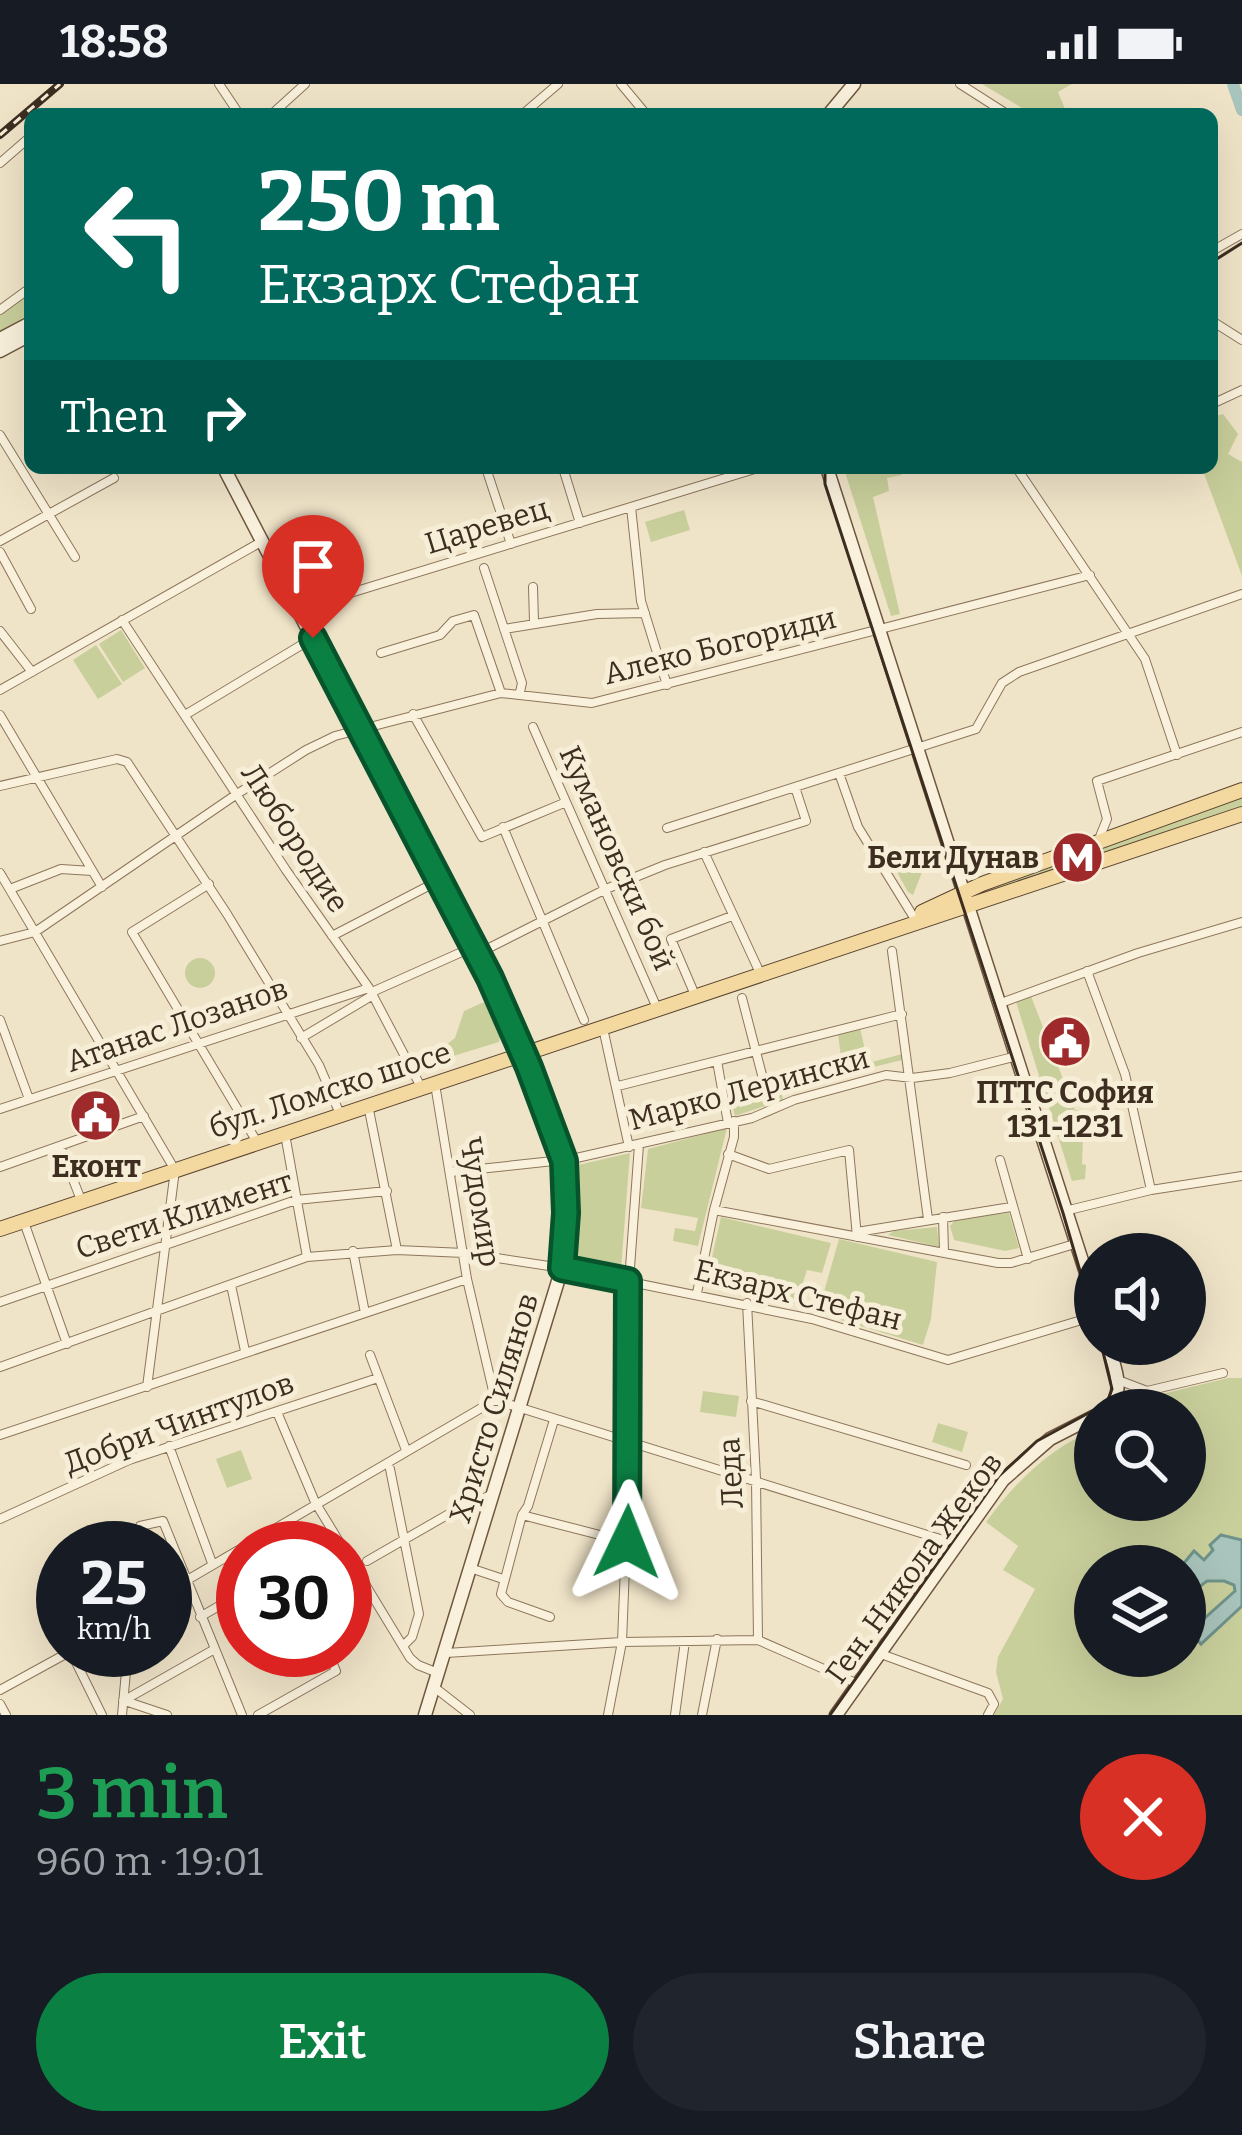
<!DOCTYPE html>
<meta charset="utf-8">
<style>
body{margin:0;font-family:Bitter,serif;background:#20242c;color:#f1f3f6;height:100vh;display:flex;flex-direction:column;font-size:45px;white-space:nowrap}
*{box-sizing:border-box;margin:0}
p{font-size:39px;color:#9ea1a6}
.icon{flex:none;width:66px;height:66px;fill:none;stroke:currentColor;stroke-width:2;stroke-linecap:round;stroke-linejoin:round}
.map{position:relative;height:1631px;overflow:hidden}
.details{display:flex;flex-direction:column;background:#171b24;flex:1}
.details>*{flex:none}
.guide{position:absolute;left:24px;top:24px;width:1194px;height:366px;border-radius:18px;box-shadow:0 12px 48px #0002;background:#00695c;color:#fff;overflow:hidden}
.buttons{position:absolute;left:1074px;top:1149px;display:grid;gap:24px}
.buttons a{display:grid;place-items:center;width:132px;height:132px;border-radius:50%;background:#171b24;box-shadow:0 12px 48px #0002;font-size:60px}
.speed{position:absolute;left:36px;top:1437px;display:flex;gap:24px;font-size:60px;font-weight:700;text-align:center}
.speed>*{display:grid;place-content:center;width:156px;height:156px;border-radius:50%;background:#171b24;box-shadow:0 12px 48px #0002;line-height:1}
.speed small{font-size:30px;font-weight:400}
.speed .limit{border:18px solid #d22;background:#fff;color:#111}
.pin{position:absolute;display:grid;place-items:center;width:102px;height:102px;color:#fff;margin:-123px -51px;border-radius:50% 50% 50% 0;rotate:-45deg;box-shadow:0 0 12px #0007}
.pin .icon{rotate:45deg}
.me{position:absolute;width:132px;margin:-66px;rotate:2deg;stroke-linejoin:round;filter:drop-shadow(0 0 9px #0008)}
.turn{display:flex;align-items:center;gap:42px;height:252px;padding:0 36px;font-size:54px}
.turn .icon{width:156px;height:156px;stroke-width:2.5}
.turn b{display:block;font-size:84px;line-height:102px}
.then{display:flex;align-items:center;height:114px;padding:0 36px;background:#0003;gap:24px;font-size:45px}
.round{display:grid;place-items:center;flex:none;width:126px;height:126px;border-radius:63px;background:#20242c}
.overview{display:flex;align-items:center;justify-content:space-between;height:204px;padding:0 36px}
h1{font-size:72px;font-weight:600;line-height:90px;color:#1e9e55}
.primary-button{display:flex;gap:24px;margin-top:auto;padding:24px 36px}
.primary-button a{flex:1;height:138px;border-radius:72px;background:#0b8043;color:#fff;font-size:48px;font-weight:600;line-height:138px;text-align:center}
.primary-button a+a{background:#20242c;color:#f1f3f6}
.status{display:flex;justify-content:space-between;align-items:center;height:84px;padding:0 60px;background:#171b24;direction:ltr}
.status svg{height:33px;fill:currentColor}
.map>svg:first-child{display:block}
.green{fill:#c9cf9b;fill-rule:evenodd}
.water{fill:#a9c4bc;stroke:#6f938a;stroke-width:3;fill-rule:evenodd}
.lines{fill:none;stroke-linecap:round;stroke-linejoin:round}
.river{stroke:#a9c4bc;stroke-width:12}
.street-casing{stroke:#8d765c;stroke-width:10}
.secondary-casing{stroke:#6f573f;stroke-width:15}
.primary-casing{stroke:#5b4430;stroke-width:16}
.street{stroke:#faf1dc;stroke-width:8}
.secondary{stroke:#faf1dc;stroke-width:12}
.primary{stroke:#f3d9a0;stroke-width:14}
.tram{stroke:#3d2e20;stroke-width:3}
.rail-casing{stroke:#3d2e20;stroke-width:8}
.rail{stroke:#f7eed8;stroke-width:3;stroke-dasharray:9;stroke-linecap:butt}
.route-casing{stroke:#07532c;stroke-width:30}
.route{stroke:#0b8043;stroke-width:21}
.labels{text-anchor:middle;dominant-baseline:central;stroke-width:10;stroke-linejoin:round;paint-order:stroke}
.street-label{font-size:30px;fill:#3d2e20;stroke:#f7eed8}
.poi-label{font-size:30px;font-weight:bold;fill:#3d2e20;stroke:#f7eed8}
</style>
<div class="status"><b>18:58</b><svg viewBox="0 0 49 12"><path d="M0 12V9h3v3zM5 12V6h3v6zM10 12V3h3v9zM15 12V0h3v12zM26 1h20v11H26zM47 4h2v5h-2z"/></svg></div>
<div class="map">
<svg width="1242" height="1631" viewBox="0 0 1242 1631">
<rect width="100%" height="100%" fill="#f0e4c8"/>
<path class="green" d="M 982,0 L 1072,0 L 1058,8 L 1067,30 L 1032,30 Z
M 30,207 L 30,230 L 0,247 L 0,230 Z
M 1223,330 L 1238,350 L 1228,370 L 1242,378 L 1242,492 L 1202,384 L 1212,384 L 1212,333 Z
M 899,384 L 902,391 L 887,394 L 889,407 L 873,413 L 900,530 L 891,532 L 844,385 Z
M 684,426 L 690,446 L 651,458 L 645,438 Z
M 121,546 L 145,584 L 123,598 L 99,560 Z
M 96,561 L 122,600 L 98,615 L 73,576 Z
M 1242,712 L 1242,723 L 985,808 L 982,806 Z
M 925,763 L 928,773 L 913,811 L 908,808 L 892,779 L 895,772 Z
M185 889a15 15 0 1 1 30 0a15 15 0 1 1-30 0Z
M 1031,912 L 1075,1026 L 1084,1027 L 1082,1080 L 1086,1081 L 1085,1095 L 1072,1097 L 1016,918 Z
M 484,918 L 490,920 L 501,947 L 499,958 L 440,976 L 438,967 L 455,954 L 464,927 Z
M 860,944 L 868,979 L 906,969 L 905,985 L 902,976 L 781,1006 L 783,1016 L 735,1032 L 728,1005 L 841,973 L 838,950 Z
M 727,1044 L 698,1162 L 673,1157 L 675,1144 L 695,1147 L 698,1134 L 641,1124 L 648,1065 Z
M 630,1069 L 621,1185 L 579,1178 L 575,1175 L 578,1081 Z
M 1009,1129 L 1019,1164 L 1005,1167 L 954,1156 L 950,1142 L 957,1134 Z
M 721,1133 L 831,1159 L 822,1189 L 807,1186 L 796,1220 L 706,1200 Z
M 937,1143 L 939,1163 L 888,1151 L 894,1147 Z
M 839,1155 L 937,1178 L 931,1235 L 923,1261 L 818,1229 Z
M 1228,1294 L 1242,1294 L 1242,1631 L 994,1631 L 1003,1615 L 996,1588 L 998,1573 L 1035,1505 L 1003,1486 L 1018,1462 L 986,1438 C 1015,1398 1049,1365 1095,1345 L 1095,1416 L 1185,1416 L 1185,1326 L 1131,1326 L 1154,1312 ZM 1095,1482 L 1185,1482 L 1185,1572 L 1095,1572 Z
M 703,1307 L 739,1312 L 736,1333 L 700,1328 Z
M 938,1339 L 968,1348 L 962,1368 L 932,1358 Z
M 241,1366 L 252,1395 L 227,1404 L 216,1375 Z"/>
<path class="water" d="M 1221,1451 L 1242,1456 L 1242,1522 L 1201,1560 L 1186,1543 L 1184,1479 L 1194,1467 L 1204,1476 L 1213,1466 L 1210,1461 ZM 1224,1497 L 1234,1501 L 1235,1507 L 1198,1540 L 1194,1534 L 1199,1503 L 1207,1497 Z"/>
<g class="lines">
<path class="river" d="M 1233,0 L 1242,26"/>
<defs>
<path id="street" d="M 219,0 L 239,30
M 621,0 L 646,30
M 960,0 L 1007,30
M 272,30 L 305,0
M 523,30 L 558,0
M 0,79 L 30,53
M 1212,167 L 1242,150
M 0,226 L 30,204
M 1212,237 L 1242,256
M 1212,320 L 1242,306
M 0,351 L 75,473
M 486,384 L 511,460
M 563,384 L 580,439
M 1023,384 L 1018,386 L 1145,575 L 1177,671
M 631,423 L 641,517 L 667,601
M 0,457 L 114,394
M 0,468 L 31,525
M 484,484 L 522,599 L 520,608
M 533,503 L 534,538
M 298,525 L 758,384
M 122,536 L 286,786 L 369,904 L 421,1003
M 504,545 L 597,530 L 645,529
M 0,547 L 32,588
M 381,569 L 440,551 L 453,537 L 474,531 L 501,609
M 0,606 L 261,458
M 413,630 L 482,753 L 564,719
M 0,631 L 102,803
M 185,631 L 313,554
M 533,643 L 657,924
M 839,689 L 858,743 L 913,832
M 0,702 L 117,675 L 127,678 L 227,830 L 319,981 L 340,1030
M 503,743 L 584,936
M 667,744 L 976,645 L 1002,599 L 1019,588 L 1242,510
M 1099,755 L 1107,735 L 1097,697 L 1242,648
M 704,768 L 760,889
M 0,789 L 175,1086 L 147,1303
M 209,800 L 132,848 L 257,1058
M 10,805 L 61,785 L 92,787
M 332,852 L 438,797
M 0,857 L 35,848 L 237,710 L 306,666 L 335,652 L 501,609 L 592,619 L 1090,491
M 892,867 L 928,1135
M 477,870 L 606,805 L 665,781 L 806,737 L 795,703
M 1087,887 L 1125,990 L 1151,1106
M 372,908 L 473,863
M 695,911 L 671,855 L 732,832
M 742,914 L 768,1014
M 1001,919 L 1138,869 L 1242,838
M 0,936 L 29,1015
M 603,944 L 629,1063
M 301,954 L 373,911
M 717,977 L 728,1039
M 435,1000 L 467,1195 L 495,1315
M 618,1002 L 902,930
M 368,1021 L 397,1166
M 0,1025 L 369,904
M 734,1037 L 734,1053 L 714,1126 L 998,1179 L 1011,1179 L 1078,1159
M 285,1050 L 307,1173
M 60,1062 L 81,1116
M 728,1070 L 769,1085 L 849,1066 L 857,1153
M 1000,1076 L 1028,1175
M 0,1083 L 144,1032
M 451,1088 L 572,1075 L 752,1034 L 794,1016 L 886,991 L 912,994 L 950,989 L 1017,972
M 1069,1126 L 1151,1106 L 1242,1092
M 943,1133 L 944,1167
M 24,1138 L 67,1260
M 857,1148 L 1011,1123
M 353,1167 L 365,1229
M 231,1201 L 245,1267
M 697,1209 L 714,1126
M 0,1218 L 296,1116 L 387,1107
M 747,1219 L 756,1395 L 758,1556
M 370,1271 L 406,1366
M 0,1283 L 307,1173 L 397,1166 L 464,1169 L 562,1184 L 812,1235 L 948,1276 L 1095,1232
M 1118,1296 L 1147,1307 L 1223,1289
M 751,1317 L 966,1381
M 277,1328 L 315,1418 L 343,1464
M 0,1351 L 467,1195
M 169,1362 L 212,1479
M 390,1385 L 419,1530 L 412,1553 L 403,1562
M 522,1431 L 627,1458
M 0,1435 L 129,1376 L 378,1294
M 135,1464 L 140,1442 L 163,1437 L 242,1631
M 345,1467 L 410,1574 L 418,1581 L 438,1589
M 367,1477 L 454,1427 L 491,1411
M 470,1484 L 503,1495
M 165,1509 L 495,1316 L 956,1460
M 200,1533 L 243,1508
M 550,1533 L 508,1518 L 501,1510 L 522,1431 L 528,1422 L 554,1336
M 71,1568 L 102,1631
M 446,1569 L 622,1558 L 758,1556 L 858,1600
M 881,1570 L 988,1609 L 994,1620 L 988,1631
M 434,1603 L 470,1631
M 0,1606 L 73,1566
M 123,1617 L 213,1566
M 125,1617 L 167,1631
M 0,1620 L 6,1631
M 122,1631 L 128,1566
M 258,1631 L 336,1587 L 327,1566
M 608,1631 L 622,1558 L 630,1357 L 629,1197 L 639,1061
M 675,1631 L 685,1557
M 702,1631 L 717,1555"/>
<path id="secondary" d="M 829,30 L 854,0
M 0,255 L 30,239
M 0,267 L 30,251
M 224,384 L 496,907 L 524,970 L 564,1077 L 566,1129 L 562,1184 L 425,1631
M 827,384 L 1095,1217
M 1107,1326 C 1127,1307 1114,1283 1108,1260
M 836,1631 L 1003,1396 L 1050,1355 L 1095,1332"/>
<path id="primary" d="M 922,828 L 982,800 L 1242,706
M 0,1145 L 1242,730"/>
</defs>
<use href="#street" class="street-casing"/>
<use href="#secondary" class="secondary-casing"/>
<use href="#primary" class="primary-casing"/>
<use href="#street" class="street"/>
<use href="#secondary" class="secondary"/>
<use href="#primary" class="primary"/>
<path class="tram" d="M 1212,178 L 1242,159
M 825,384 L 825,400 L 1063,1129 L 1095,1238
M 830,1631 L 999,1392 L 1037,1357 L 1107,1319 L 1112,1305 L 1101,1260"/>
<defs>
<path id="rail" d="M 0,51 L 60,0"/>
</defs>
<use href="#rail" class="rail-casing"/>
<use href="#rail" class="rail"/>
</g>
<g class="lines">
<defs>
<path id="route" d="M 313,554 L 490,894 L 529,983 L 564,1077 L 566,1129 L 562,1184 L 628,1197 L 627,1458"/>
</defs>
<use href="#route" class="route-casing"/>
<use href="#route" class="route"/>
</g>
<defs>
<symbol id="metro-disc" viewBox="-11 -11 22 22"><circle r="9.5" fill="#9e2a2b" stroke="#f7eed8"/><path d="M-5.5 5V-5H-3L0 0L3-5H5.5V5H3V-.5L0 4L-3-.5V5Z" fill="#fff"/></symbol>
<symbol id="civic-disc" viewBox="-11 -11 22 22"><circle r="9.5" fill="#9e2a2b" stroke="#f7eed8"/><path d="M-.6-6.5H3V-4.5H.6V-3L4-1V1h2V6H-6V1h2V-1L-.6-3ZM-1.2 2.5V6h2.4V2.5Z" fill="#fff"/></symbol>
</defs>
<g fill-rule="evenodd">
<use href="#metro-disc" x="1048" y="744" width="59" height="59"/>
<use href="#civic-disc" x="1036" y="928" width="59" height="59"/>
<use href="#civic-disc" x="66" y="1002" width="59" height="59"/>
</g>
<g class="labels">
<g class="street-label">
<text transform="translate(487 442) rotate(-17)">Царевец</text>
<text transform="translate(720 562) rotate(-14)">Алеко Богориди</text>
<text transform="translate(295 754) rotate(57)">Любородие</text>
<text transform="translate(617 774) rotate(66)">Кумановски бой</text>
<text transform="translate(177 941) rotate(-19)">Атанас Лозанов</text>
<text transform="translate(749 1005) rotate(-15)">Марко Лерински</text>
<text transform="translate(330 1006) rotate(-18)">бул. Ломско шосе</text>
<text transform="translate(480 1118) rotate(81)">Чудомир</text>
<text transform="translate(184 1131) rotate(-18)">Свети Климент</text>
<text transform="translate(798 1211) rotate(14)">Екзарх Стефан</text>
<text transform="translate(494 1324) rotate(-73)">Христо Силянов</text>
<text transform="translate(179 1339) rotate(-20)">Добри Чинтулов</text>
<text transform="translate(731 1389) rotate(-93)">Леда</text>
<text transform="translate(914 1484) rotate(-54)">Ген. Никола Жеков</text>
</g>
<g class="poi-label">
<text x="1039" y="774" text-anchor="end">Бели Дунав</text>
<text x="1065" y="1009">ПТТС София<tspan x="1065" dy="34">131-1231</tspan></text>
<text x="96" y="1083">Еконт</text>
</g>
</g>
</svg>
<div class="buttons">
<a><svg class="icon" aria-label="sound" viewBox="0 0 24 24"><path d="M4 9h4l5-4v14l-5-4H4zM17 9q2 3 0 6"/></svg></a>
<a><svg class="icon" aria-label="search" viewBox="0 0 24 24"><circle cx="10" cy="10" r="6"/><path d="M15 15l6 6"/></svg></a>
<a><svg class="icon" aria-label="layers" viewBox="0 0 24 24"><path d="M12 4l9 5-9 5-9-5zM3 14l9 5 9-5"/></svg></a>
</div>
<div class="speed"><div>25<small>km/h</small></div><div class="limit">30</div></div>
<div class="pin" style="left:313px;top:554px;background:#d93025"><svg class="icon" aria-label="arrive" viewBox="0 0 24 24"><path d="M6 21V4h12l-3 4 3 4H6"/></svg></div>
<svg class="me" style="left:627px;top:1458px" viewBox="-20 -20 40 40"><path d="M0-17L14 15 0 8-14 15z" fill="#0b8043" stroke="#fff" stroke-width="4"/></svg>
<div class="guide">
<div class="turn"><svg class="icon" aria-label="left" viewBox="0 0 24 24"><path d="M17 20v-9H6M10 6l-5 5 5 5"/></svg><div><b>250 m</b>Екзарх Стефан</div></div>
<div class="then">Then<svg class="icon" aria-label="right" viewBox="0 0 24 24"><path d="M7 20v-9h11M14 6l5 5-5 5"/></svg></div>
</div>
</div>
<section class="details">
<div class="overview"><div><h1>3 min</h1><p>960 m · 19:01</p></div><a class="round" style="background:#d93025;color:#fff"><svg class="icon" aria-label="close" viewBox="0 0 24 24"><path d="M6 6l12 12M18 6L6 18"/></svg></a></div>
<div class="primary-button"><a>Exit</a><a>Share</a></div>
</section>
